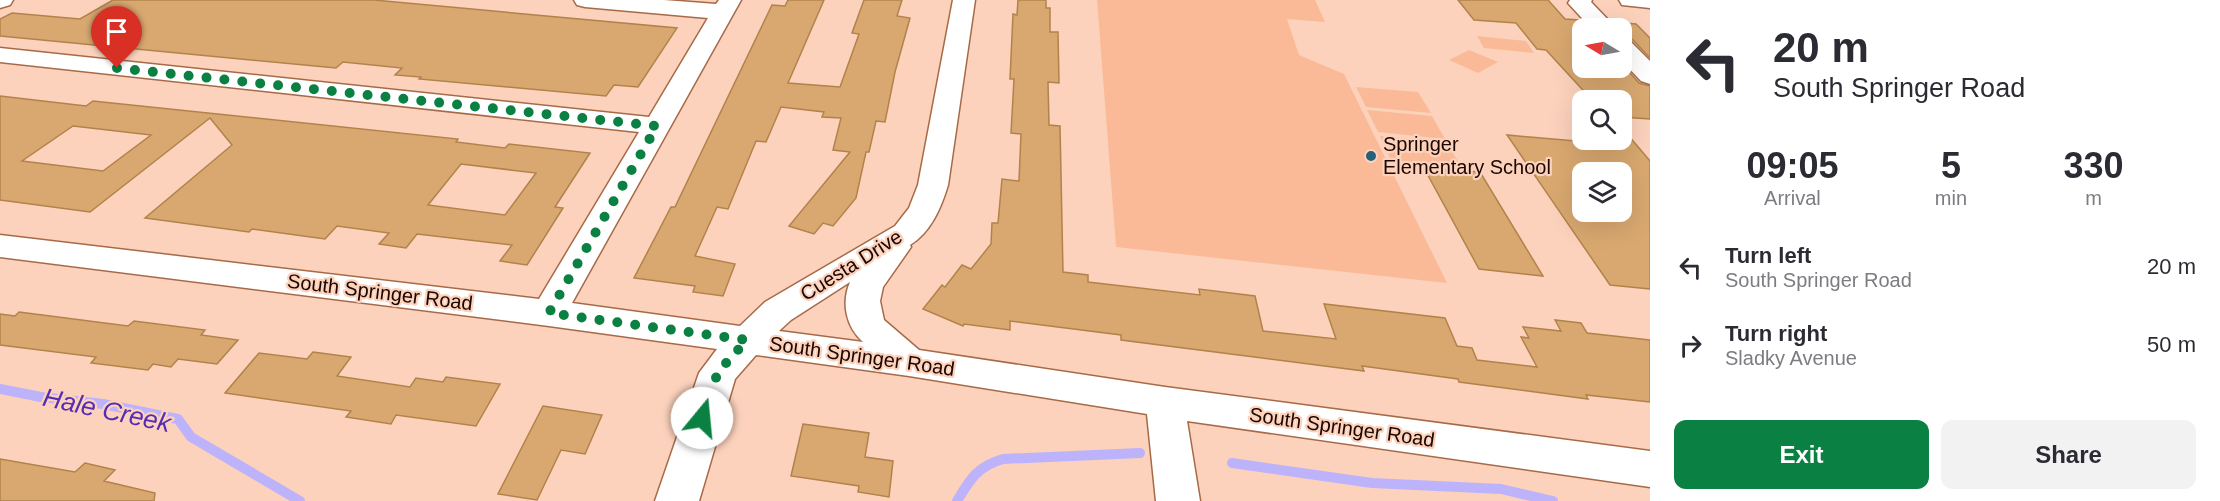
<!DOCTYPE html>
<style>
body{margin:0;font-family:Arial,sans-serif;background:#f2f2f3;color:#2b2b33;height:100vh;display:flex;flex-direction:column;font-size:22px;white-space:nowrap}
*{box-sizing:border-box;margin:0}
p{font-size:20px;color:#7c7c81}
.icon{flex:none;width:33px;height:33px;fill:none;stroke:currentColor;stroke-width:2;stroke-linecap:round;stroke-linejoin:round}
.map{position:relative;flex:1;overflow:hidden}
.panel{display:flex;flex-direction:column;background:#fff;width:570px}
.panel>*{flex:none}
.hud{background:#fff;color:#2b2b33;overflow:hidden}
.needle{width:39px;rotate:280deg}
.buttons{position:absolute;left:1572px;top:18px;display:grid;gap:12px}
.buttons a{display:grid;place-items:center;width:60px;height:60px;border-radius:12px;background:#fff;box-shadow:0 6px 24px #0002;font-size:30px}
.pin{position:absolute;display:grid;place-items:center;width:51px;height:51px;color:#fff;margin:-62px -26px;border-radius:50% 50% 50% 0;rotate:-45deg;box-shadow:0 0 6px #0007}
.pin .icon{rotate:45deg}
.me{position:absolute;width:66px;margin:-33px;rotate:17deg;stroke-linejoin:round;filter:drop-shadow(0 0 4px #0008)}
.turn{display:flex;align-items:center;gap:21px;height:126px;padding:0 24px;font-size:27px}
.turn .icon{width:78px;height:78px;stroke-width:2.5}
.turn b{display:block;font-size:42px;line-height:51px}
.eta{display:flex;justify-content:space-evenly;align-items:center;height:102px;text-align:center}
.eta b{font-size:36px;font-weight:700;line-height:42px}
.button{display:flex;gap:12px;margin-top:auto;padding:12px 24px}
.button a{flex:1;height:69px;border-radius:12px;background:#0b8043;color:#fff;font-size:24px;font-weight:700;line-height:69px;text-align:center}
.button a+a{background:#f2f2f3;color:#2b2b33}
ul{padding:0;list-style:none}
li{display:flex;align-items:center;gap:18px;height:78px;padding:0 24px}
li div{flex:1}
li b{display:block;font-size:22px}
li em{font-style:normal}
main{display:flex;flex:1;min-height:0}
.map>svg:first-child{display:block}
.green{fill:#faba97}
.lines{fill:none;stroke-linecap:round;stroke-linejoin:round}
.stream{stroke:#bcb3fb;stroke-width:10}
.building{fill:#d9a870;stroke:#b1834b;stroke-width:1.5;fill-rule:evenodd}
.minor-casing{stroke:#a76a47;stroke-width:3}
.minor{fill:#fff;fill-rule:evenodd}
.route{stroke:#0b8043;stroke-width:10;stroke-dasharray:0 18}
.poi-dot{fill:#27607a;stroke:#fcd2bc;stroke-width:2}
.labels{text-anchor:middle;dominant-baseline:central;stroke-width:4.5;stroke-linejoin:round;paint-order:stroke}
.poi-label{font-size:20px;fill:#1c0600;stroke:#fcd2bc;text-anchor:start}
.street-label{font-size:20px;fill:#1c0600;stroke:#fcd2bc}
.near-water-label{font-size:26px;font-style:italic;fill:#562cb3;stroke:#fcd2bc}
</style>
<main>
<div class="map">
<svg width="1650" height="501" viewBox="0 0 1650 501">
<rect width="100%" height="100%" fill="#fcd2bc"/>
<path class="green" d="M 1097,0 L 1315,0 L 1325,22 L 1287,19 L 1299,55 L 1344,74 L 1447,283 L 1116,247 Z
M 1477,36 L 1526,41 L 1534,53 L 1484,48 Z
M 1469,50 L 1498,62 L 1478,73 L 1449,60 Z
M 1356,87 L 1418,92 L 1431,113 L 1366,107 Z
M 1367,110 L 1432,116 L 1445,139 L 1378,132 Z
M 1380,136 L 1447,142 L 1461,167 L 1391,160 Z"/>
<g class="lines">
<path class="stream" d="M 0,389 L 41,397 L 103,404 L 178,419 L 191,437 L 300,501
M 1232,463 L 1372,483 L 1501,489 L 1553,501
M 957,501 C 970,479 978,466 1003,459 L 1140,453"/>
</g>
<path class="building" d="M 113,0 L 374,0 L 677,28 L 638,87 L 614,85 L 606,96 L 419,79 L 421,77 L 395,75 L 402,68 L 343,62 L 336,68 L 0,36 L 0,19 L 12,13 L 80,19 Z
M 788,0 L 824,0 L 788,83 L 840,87 L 859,34 L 852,33 L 864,0 L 902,0 L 897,16 L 910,18 L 895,72 L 885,122 L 876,121 L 869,152 L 866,152 L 856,198 L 833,226 L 823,223 L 814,234 L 789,226 L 850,152 L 833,150 L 841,118 L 822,117 L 824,112 L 781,107 L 766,142 L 756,141 L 728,209 L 717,207 L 695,256 L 735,264 L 723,296 L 693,292 L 695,286 L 634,278 L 671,207 L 675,207 L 772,5 L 785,6 Z
M 1018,0 L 1046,0 L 1046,8 L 1050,8 L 1050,32 L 1058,32 L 1059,83 L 1048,82 L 1049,125 L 1060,126 L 1063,272 L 1088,275 L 1088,282 L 1200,295 L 1199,289 L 1255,296 L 1263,331 L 1336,339 L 1324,304 L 1445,318 L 1457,346 L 1472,348 L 1477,360 L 1537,367 L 1521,337 L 1529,338 L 1523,327 L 1561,331 L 1555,320 L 1581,323 L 1587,333 L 1650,340 L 1650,402 L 1586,395 L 1588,399 L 1459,382 L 1458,379 L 1362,366 L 1364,371 L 1121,340 L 1121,335 L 1010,321 L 1010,330 L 964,324 L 963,326 L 923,309 L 942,285 L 945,287 L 962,265 L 971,269 L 991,244 L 992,223 L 998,223 L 1002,179 L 1019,181 L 1021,134 L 1011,133 L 1014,79 L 1010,79 L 1013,14 L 1017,15 Z
M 1458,0 L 1548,0 L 1565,19 L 1580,20 L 1588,28 L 1582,28 L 1582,68 L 1622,68 L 1622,64 L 1639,83 L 1650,86 L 1650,119 L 1622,117 L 1622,100 L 1592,100 L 1546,50 L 1537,49 L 1516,23 L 1474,20 Z
M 1614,22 L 1636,24 L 1650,38 L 1650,58 L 1633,40 L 1622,38 L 1622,28 L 1618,28 Z
M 0,96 L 86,106 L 93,101 L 458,139 L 456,142 L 505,148 L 509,144 L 590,153 L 555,207 L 563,208 L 527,265 L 500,261 L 512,245 L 417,234 L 406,248 L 379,244 L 389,233 L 337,226 L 325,239 L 252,229 L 249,232 L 145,218 L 232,145 L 210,118 L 90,212 L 0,200 ZM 73,126 L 151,135 L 103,171 L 22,161 ZM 461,164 L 536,173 L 505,215 L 428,205 Z
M 1622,128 L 1650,161 L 1650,289 L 1610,285 L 1507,135 L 1622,145 ZM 1582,172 L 1622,172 L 1622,212 L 1582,212 Z
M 1424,168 L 1480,172 L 1543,276 L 1479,269 Z
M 19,312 L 128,326 L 134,321 L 205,330 L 201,335 L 238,340 L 217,364 L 178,359 L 171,367 L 153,364 L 148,370 L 91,363 L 96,357 L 0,345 L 0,314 L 15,316 Z
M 313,352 L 351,357 L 337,376 L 410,387 L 416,378 L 443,382 L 446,377 L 500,384 L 476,426 L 396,415 L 391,424 L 346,417 L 351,411 L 225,393 L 259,353 L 307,359 Z
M 543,406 L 602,415 L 585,454 L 561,450 L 537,500 L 498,494 Z
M 803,424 L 869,433 L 865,457 L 893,461 L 889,497 L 858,492 L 859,486 L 791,476 Z
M 0,459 L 75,472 L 85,463 L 115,470 L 104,481 L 155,493 L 154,501 L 0,501 Z"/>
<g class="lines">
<defs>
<path id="minor" d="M 0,0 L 13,0 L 10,5 L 0,8 Z
M 574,0 L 664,0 L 716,4 L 719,0 L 741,0 L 572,303 L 740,326 L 765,302 L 895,226 L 909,208 L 918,185 L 953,0 L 975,0 L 948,185 C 941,208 931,232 910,245 L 911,247 L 883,287 L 880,301 L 884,320 L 919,350 L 1165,387 L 1650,451 L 1650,487 L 1187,421 L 1200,501 L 1156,501 L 1147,414 L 909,376 L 756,355 L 735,379 L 699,501 L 655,501 L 699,373 L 717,349 L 549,326 L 0,257 L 0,235 L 539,299 L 639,132 L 0,62 L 0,48 L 649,117 L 708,18 L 585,7 L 577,5 ZM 850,282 C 841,303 846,327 863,342 L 779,331 L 791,320 Z
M 1570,0 L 1592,0 L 1591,2 L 1616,28 L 1591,28 L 1568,3 Z
M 1619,0 L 1650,0 L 1650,8 L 1622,5 Z
M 1622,40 L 1631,42 L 1650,61 L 1650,84 L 1641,81 L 1622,61 Z"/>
</defs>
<use href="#minor" class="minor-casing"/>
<use href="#minor" class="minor"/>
</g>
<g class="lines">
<path class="route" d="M 117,68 L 657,126 L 549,313 L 747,340 L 718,372 L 702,418"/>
</g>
<circle class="poi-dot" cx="1371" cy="156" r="6"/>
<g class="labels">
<g class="poi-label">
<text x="1383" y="144">Springer<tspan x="1383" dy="23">Elementary School</tspan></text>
</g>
<g class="street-label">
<text transform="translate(851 265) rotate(-32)">Cuesta Drive</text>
<text transform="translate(380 292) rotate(7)">South Springer Road</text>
<text transform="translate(862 356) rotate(8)">South Springer Road</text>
<text transform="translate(1342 427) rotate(8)">South Springer Road</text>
</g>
<g class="near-water-label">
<text transform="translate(107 410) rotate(12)">Hale Creek</text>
</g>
</g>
</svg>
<div class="buttons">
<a><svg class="needle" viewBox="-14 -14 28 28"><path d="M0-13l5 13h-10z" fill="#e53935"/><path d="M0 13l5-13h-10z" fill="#7c7c81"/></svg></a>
<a><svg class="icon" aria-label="search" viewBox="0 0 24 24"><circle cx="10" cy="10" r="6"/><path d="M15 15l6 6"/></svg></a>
<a><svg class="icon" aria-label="layers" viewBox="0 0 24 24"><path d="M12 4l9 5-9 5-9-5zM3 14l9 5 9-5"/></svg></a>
</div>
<div class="pin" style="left:117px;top:68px;background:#d93025"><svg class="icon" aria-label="arrive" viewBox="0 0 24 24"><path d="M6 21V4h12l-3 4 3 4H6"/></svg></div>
<svg class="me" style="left:702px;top:418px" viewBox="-20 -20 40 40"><circle r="19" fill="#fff"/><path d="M0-13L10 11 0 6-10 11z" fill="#0b8043"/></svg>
</div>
<section class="panel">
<div class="hud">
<div class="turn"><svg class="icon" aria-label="left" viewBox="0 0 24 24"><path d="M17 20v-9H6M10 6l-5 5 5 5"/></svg><div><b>20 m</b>South Springer Road</div></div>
</div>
<div class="eta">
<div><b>09:05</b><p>Arrival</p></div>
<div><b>5</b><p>min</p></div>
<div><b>330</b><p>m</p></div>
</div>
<ul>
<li><svg class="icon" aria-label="left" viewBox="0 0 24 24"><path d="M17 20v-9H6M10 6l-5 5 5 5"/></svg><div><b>Turn left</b><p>South Springer Road</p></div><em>20 m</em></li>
<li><svg class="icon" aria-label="right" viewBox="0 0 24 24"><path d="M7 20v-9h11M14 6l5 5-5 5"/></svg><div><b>Turn right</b><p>Sladky Avenue</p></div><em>50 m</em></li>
</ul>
<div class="button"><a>Exit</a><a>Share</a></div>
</section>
</main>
